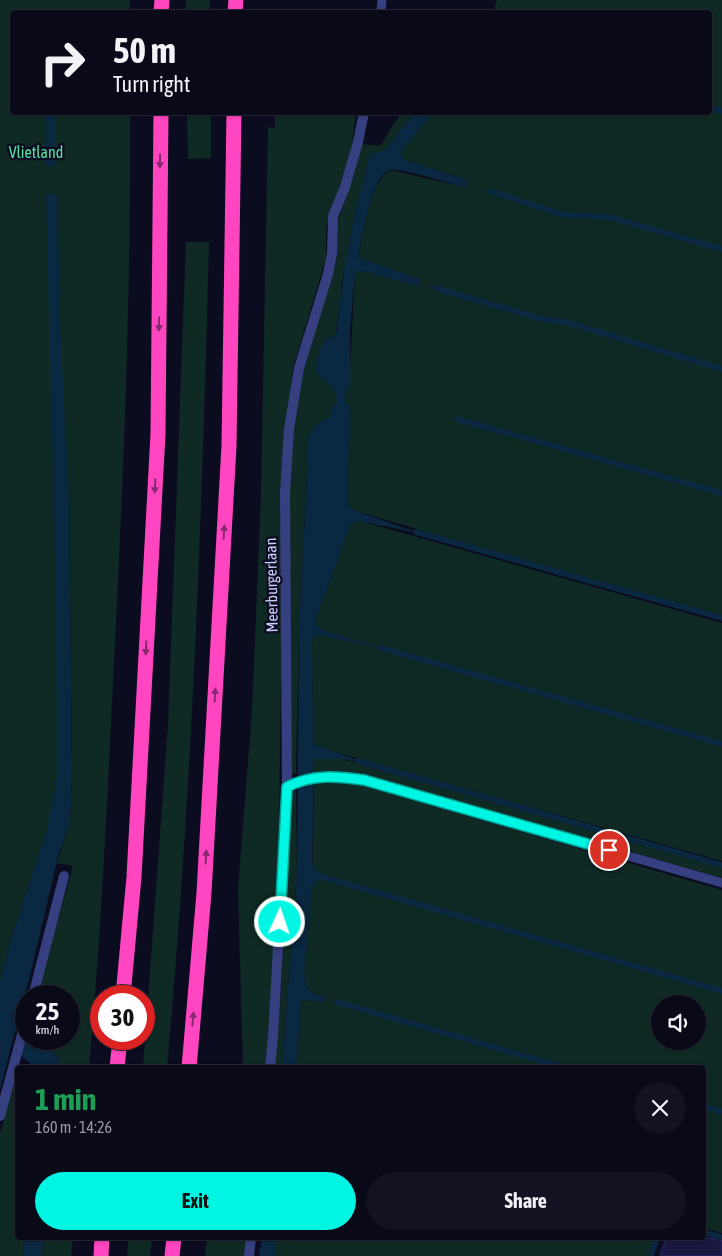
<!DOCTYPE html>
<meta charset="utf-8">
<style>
body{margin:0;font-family:"Asap Condensed",sans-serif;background:#121221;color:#f1f3f6;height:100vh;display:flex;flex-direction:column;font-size:19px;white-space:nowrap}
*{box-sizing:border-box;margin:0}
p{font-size:16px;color:#999aa2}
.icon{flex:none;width:28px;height:28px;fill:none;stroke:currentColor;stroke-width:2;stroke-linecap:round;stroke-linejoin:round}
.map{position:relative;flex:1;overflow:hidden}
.details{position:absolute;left:15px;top:1065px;width:691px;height:175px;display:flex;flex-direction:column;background:#090918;border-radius:5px;box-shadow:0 1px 4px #0004,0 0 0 1px #292a37}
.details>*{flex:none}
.guide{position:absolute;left:10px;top:10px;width:702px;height:105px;border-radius:5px;box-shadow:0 1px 4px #0004,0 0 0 1px #292a37;background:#090918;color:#f1f3f6;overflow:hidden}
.tools{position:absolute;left:651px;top:995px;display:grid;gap:10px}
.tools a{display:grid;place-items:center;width:55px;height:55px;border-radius:50%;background:#090918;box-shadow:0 1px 4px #0004,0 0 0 1px #292a37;font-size:25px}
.speed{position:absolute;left:15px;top:985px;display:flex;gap:10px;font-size:25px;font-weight:700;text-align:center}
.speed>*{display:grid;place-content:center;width:65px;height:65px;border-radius:50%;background:#090918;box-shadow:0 1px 4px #0004,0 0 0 1px #292a37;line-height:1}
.speed small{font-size:12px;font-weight:400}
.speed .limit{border:8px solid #d22;background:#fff;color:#111}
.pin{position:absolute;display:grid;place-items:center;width:42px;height:42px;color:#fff;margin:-21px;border:2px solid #fff;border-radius:50%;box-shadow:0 1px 5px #0007}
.me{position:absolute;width:55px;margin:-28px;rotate:3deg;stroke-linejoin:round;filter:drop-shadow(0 0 4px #0008)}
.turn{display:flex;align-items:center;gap:18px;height:105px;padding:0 20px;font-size:22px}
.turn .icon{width:65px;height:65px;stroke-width:2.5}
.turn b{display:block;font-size:35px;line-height:42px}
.round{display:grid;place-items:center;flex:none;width:52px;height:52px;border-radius:26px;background:#121221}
.summary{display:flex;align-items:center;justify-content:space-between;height:85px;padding:0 20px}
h1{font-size:30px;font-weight:700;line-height:38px;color:#1e9e55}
.primary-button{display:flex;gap:10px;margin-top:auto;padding:10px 20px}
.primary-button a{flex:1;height:58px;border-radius:30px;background:#00f6e2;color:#111;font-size:20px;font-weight:700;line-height:58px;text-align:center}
.primary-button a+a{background:#121221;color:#f1f3f6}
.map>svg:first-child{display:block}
.green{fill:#0f2a24;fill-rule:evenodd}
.water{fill:#0a2841}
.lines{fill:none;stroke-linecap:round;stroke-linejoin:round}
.stream{stroke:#0a2841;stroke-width:5.5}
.building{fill:#191841;stroke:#2a296e}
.lane{stroke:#364080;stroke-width:9}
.street{stroke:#364080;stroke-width:10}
.highway{stroke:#ff46c0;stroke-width:15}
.oneway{fill:#862970}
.route-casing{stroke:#00a093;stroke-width:12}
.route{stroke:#00f6e2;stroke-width:9}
.labels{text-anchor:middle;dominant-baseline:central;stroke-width:4.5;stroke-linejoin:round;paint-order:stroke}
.park-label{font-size:16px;fill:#54e1a5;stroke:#0c0c20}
.street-label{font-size:16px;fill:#cbceff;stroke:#0c0c20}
</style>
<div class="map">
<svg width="722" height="1256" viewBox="0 0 722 1256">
<rect width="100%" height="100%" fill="#0c0c20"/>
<path class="green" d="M 0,0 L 130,0 L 130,12 L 12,12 L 12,112 L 130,113 C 131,289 124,465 115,641 C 108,783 102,925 89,1067 L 58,1067 L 59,1058 L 24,1044 L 26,1036 L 26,1039 L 69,1039 L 69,996 L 37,996 L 73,866 L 57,863 L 70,822 L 72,779 L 69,485 L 65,776 L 14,930 L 0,981 Z
M 186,0 L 210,0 L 210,12 L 186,12 Z
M 497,0 L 722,0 L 722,108 L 710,105 L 710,12 L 493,12 Z
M 710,107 L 722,110 L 722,620 L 353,510 L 347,502 L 350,407 L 345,402 L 345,391 L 349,385 L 355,273 L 364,271 L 418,286 L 420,279 L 358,258 C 364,233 368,185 390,170 L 465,187 L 467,180 L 404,160 L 399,153 L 432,113 L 710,112 Z
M 187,113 L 211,113 L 211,158 L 188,159 Z
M 275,113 L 356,113 L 351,151 L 326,228 L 326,258 L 293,368 L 284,438 L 278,905 L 266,1067 L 243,1068 L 238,889 L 252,711 L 261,494 L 268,127 L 275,128 Z
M 401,113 L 414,113 L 384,151 L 356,209 L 341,287 L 341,301 L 335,336 L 330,337 C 325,345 320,354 317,362 C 312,378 330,380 336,390 C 337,393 337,398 337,402 L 332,407 L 332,417 L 315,425 L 308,438 L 306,500 L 299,627 L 296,774 L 291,774 L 289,494 L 293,428 L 302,370 L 337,225 L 342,207 L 354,175 L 362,144 L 380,146 Z
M 186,242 L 209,242 C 202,518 192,793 167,1067 L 143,1067 L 168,725 Z
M 360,521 L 722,623 L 722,861 L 328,750 L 313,744 L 312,639 L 317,635 L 378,647 L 325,631 L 315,625 L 316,618 L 351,523 Z
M 314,759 L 342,759 L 722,867 L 722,878 L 378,780 L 340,773 L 314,773 Z
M 333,782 L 356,784 L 722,890 L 722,1233 L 704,1228 L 704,1068 L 296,1068 L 301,1000 L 324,1002 L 325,997 C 309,991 307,992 304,975 L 312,886 L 314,784 ZM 660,1004 L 698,1004 L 698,1041 L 660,1041 Z
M 293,791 L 296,791 L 297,874 L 282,1067 L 273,1068 L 281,993 L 290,795 Z
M 17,1069 L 18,1238 L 24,1238 L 23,1256 L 0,1256 L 0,1134 Z
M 43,1238 L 73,1238 L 71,1256 L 42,1256 Z
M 129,1238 L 152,1238 L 150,1256 L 127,1256 Z
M 207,1238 L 248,1238 L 246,1256 L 205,1256 Z
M 277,1238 L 654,1238 L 649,1256 L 275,1256 Z"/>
<path class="water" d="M 45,113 L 55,113 L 55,165 L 49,167 L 45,165 Z
M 414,113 L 432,113 L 400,153 L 405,160 L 467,180 L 465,187 C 451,184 402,168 390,170 C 371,175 362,240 358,258 L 420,279 L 418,286 L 364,271 L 355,273 L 350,330 L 350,385 L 345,391 L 345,401 L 350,407 L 347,502 L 353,510 L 422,534 L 360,521 L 351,523 L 316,618 L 315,625 L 325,631 L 386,649 L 317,635 L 312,639 L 313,744 L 365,763 L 342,759 L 314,759 L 312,864 L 321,877 L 312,887 L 304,975 C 307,992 309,992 325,997 L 324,1002 L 301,1000 L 296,1067 L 282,1068 L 297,874 L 299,627 L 306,500 L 308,438 L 315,425 L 332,416 L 332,407 L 337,402 C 336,377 313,383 316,363 C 318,355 322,347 324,340 L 335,336 L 337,329 L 345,263 L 356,209 L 370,155 L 384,151 Z
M 46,194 L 57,195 L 61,347 L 69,499 L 72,779 L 70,822 L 58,857 L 31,972 L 0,1089 L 0,981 L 14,930 L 47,830 L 58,772 L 54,501 Z
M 24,1044 L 50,1050 L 59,1059 L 58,1067 L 35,1067 L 21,1056 Z
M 24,1238 L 43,1238 L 42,1256 L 23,1256 Z
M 262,1238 L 277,1238 L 275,1256 L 259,1256 Z"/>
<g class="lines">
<path class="stream" d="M 710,108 L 722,111
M 490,191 L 563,215 L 609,217 L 722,249
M 435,288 L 542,319 L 569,323 L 722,369
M 457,419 L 722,493
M 416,532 L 722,618
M 381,648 L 722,744
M 358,761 L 722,865
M 315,875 L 722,991
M 337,1002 L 566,1068
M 704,1106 L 722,1112
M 704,1232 L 722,1237
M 651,1256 L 657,1238"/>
</g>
<path class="building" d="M 666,1238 L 710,1238 L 722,1241 L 722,1256 L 660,1256 Z"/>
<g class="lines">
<path class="lane" d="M 381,12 L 382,0
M 287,787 C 313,774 336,776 364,780 L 722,883"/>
<path class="street" d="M 33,996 L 64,876
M 270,1068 L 273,1037 L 287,787 L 285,493 L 289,429 L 299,368 L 328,274 L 332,253 L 333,216 L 345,187 L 358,142 L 364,112
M 0,1116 L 26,1020
M 249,1256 L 251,1238"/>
<path class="highway" d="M 161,12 L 162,0
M 235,12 L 236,0
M 123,996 L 134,877 L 158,434 L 161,112
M 117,1068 L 120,1039
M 189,1068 L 204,893 L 229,446 L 234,112
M 101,1256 L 102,1238
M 172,1256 L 174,1238"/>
</g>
<defs><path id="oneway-solid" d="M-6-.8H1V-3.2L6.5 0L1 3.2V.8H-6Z" transform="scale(1.25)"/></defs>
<g class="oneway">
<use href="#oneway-solid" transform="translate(160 161) rotate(91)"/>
<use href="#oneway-solid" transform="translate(159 324) rotate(91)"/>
<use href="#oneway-solid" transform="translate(155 486) rotate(93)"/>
<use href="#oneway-solid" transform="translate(224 532) rotate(-87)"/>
<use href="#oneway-solid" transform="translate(146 648) rotate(93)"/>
<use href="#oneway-solid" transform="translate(215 695) rotate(-87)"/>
<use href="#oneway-solid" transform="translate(206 857) rotate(-87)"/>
<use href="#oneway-solid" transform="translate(193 1019) rotate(-85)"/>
</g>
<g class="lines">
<defs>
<path id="route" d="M 280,922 L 287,787 C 312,774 336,776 364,780 L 609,850"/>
</defs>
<use href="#route" class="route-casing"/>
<use href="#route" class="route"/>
</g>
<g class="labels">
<g class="park-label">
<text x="36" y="152">Vlietland</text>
</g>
<g class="street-label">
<text transform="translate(271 585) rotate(-91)">Meerburgerlaan</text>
</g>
</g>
</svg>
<div class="tools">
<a><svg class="icon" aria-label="sound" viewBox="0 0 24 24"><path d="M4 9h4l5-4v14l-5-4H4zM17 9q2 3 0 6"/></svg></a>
</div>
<div class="speed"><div>25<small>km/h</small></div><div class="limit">30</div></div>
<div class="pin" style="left:609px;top:850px;background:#d93025"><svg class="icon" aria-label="arrive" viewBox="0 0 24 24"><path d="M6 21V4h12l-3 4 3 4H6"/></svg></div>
<svg class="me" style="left:280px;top:922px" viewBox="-20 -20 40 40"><circle r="17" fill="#00f6e2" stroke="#fff" stroke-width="3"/><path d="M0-11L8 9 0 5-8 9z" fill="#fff"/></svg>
<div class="guide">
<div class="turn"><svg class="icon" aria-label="right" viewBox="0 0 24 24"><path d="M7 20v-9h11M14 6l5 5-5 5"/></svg><div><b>50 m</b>Turn right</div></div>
</div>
<section class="details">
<div class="summary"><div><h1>1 min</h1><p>160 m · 14:26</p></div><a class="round"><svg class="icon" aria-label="close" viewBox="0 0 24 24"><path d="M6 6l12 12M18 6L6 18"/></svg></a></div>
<div class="primary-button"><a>Exit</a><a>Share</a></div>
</section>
</div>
